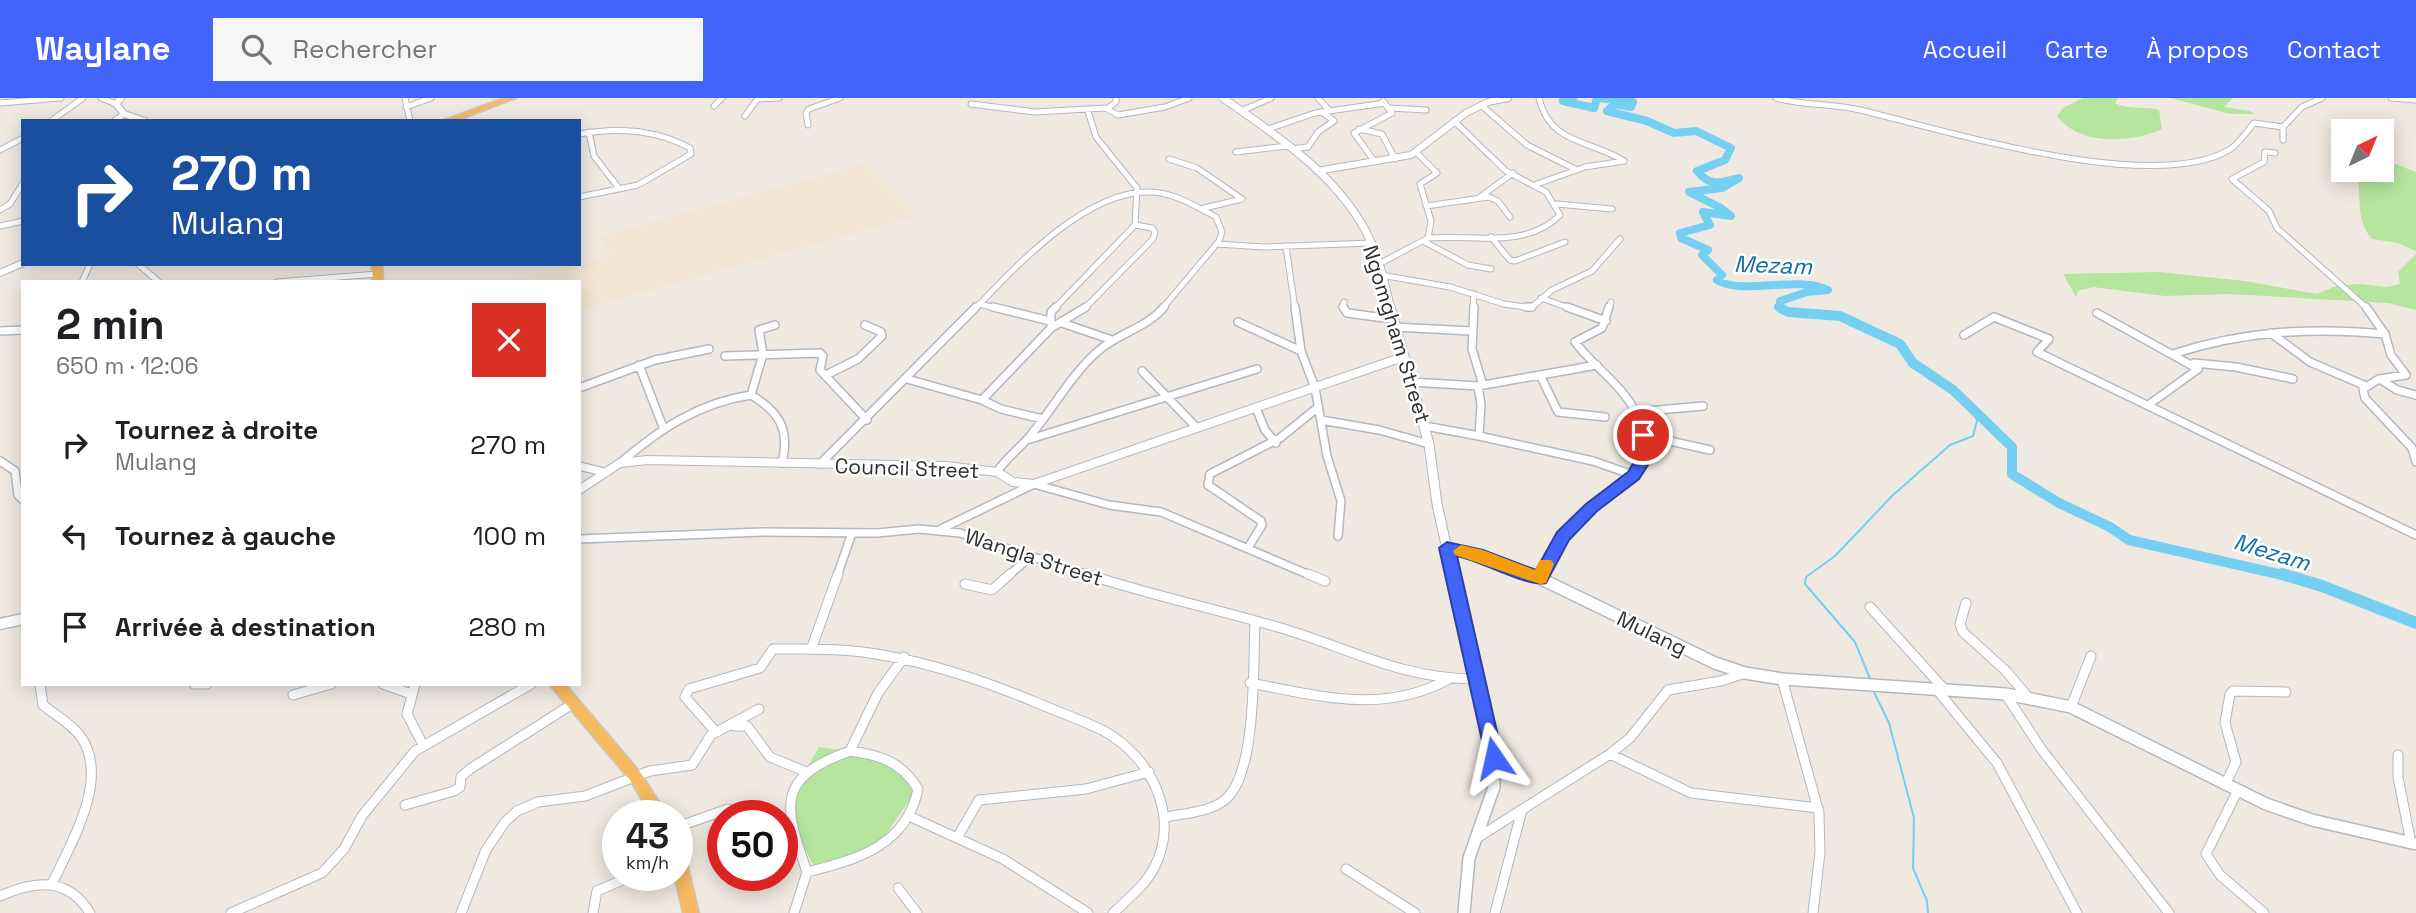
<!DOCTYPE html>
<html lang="fr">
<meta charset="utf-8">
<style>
body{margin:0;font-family:"Space Grotesk",sans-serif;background:#f6f6f6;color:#202124;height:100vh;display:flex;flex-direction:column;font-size:26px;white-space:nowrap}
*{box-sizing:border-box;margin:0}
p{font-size:23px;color:#757577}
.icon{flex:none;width:38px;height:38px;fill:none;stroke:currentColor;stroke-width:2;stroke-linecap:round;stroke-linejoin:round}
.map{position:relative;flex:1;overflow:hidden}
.sheet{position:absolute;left:21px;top:182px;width:560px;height:406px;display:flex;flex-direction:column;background:#fff;border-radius:0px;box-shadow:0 4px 18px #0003}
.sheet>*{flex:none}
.guide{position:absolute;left:21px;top:21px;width:560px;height:147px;border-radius:0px;box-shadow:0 4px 18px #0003;background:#1a4fa0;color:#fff;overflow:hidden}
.needle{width:46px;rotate:43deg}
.fabs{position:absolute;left:2331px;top:21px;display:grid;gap:14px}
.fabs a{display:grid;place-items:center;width:63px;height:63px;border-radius:0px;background:#fff;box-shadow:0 4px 18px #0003;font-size:35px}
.speed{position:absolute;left:602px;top:702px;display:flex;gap:14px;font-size:35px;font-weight:700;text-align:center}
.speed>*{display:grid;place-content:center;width:91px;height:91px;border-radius:50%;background:#fff;box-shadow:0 4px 18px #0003;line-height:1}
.speed small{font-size:18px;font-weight:400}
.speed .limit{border:10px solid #d22;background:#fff;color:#111}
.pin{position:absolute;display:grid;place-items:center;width:60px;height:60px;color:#fff;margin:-30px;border:4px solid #fff;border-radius:50%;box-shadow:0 2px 7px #0007}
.me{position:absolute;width:77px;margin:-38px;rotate:349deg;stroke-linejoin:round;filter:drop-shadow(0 0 5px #0008)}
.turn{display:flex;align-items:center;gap:24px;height:147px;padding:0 35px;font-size:32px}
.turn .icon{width:91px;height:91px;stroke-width:2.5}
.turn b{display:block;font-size:49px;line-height:60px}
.round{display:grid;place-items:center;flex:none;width:74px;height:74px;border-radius:0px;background:#f6f6f6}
.head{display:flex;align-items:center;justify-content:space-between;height:119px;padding:0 35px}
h1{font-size:42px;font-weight:700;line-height:52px}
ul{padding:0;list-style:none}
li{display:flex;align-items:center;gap:21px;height:91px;padding:0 35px}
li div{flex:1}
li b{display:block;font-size:26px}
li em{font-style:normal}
header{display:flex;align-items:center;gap:42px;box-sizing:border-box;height:98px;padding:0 35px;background:#4264fb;color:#fff}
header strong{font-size:33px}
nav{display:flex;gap:38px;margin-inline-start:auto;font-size:24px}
.search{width:490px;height:63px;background:#f6f6f6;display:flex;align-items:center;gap:18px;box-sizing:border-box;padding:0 24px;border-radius:0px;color:#757577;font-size:26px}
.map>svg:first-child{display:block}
.education{fill:#f0e6d1}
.green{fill:#b6e59e}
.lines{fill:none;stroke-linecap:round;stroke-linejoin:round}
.stream{stroke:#75cff0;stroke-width:2}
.river-far2{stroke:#75cff0;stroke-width:8}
.river-far1{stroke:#75cff0;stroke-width:10}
.river{stroke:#75cff0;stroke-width:12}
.minor-far2-casing{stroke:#b4b7c1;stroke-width:7}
.minor-far1-casing{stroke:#b4b7c1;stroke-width:10}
.minor-casing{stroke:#b4b7c1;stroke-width:11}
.tertiary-far2-casing{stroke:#b4b7c1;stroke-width:8}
.tertiary-far1-casing{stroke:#b4b7c1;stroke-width:10}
.tertiary-casing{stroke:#b4b7c1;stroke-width:13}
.secondary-far2-casing{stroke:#b4b7c1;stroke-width:9}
.secondary-far1-casing{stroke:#b4b7c1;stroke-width:11}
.secondary-casing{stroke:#b4b7c1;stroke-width:14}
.trunk-casing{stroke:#c9c9c9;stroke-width:3}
.minor-far2{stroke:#fff;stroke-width:5}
.minor-far1{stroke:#fff;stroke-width:7}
.minor{stroke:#fff;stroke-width:9}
.tertiary-far2{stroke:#fff;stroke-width:6}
.tertiary-far1{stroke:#fff;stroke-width:8}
.tertiary{stroke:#fff;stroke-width:10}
.secondary-far2{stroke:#fff;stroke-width:7}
.secondary-far1{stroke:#fff;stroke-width:9}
.secondary{stroke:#fff;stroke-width:11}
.trunk{fill:#f8ba60;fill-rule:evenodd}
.route{fill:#4264fb;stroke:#2b41a3;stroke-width:2}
.slow{fill:#f59e0b}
.labels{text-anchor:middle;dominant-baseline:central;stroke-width:5;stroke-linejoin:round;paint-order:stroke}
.street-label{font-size:21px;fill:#2e2e2e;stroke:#fff}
.water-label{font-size:23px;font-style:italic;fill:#0d6fa3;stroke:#fff}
</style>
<header>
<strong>Waylane</strong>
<div class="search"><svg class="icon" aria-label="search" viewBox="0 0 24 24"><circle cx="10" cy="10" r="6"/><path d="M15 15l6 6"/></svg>Rechercher</div>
<nav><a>Accueil</a><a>Carte</a><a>À propos</a><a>Contact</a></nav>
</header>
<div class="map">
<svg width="2416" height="815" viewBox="0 0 2416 815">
<rect width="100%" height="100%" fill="#efe9e1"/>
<path class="education" d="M 865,66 L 917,118 L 579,212 L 579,184 L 507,184 L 610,158 L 601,138 Z"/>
<path class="green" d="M 2083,0 L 2118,0 L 2115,5 C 2127,12 2145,8 2159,12 L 2162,31 C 2132,45 2079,48 2057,18 L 2063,10 Z
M 2171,0 L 2233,0 L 2224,9 L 2250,13 L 2254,16 L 2230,16 Z
M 2382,61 L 2416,74 L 2416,153 L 2398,145 L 2372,141 C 2353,119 2364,98 2355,72 L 2382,72 Z
M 2416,156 L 2416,212 L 2388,205 L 2229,196 L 2165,198 L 2093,189 L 2078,193 L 2076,199 L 2063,176 L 2159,174 L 2245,183 L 2317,196 L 2336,188 L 2359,186 L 2386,189 L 2400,186 L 2398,174 Z
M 819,649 L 880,658 L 916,692 L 881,744 L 815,771 C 784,707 783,712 819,649 Z"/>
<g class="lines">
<path class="stream" d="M 1871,583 L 1855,544 L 1805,486 L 1806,479 L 1835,458 L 1893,397 L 1950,347 L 1973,338 L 1977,323 L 1974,311
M 1873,592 L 1889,625 L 1914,720 L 1913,770 L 1927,803 L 1928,815"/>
<path class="river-far2" d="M 1573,0 L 1563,3 L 1594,10 L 1597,0
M 1599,0 L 1633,4 L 1631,9 L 1615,6 L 1607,13 L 1647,23 L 1674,35 L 1696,33 L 1731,50 L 1725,62 L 1697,73 C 1710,89 1721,85 1739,80 L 1722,90 L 1689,94 L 1721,110 L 1731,118 L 1703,114 L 1710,127 L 1680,135 L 1681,140 L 1708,152 L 1702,157 L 1722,177 L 1717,182 C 1742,198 1796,177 1828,192 L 1807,194 L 1780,203 L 1781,211"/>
<path class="river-far1" d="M 1779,209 L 1788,214 L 1840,218 L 1900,246 L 1913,265 L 1953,292 L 2012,349 L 2012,376 L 2059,405 L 2110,429 L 2129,442 L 2287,478"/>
<path class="river" d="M 2282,476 L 2322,488 L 2416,525"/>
<defs>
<path id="minor-far2" d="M 101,0 L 116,6
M 405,0 L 410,23
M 1318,0 L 1330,13
M 1539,0 C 1550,47 1589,41 1624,63
M 1776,0 C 1804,8 1832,5 1860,12 C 1945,32 2151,97 2229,52 C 2238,47 2247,33 2254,25 L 2283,29
M 2391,0 L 2416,2
M 758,1 L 779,0
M 0,5 L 61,0
M 971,6 L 1035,14 L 1105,10 L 1118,17 L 1165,9 L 1189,0
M 1481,7 L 1527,47 L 1577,72
M 714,8 L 722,0
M 406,9 L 431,0
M 1108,10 L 1116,4 L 1116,0
M 1389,10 L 1426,12
M 1241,13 L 1271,0
M 745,18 L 758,0
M 51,23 L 83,0
M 114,23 L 124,16
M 808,27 L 806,15 L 809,11 L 840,0
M 1268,31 L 1315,15 L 1385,5
M 1359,31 L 1382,36 L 1395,61
M 589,34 L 594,58 L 618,89
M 579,36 C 618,29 655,31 690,50 L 691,56 L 638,87 L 579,99
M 2283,42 L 2283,29 L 2302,9 L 2322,0
M 1292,51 L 1308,49 L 1318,34 L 1334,23 L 1322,14
M 0,52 L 23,40
M 1236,54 L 1288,48
M 2275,55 L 2265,54 L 2264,64 L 2232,81 L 2269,113 L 2277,130 L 2368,211
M 1169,61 L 1197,70 L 1242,101 L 1204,110
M 1375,64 L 1354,35 L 1392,15 L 1383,3
M 1537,86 L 1585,69 L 1624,63
M 1480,99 L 1513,75
M 1557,106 L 1612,111
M 1426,108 L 1489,99 L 1498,103 L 1510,119
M 0,112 L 10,106 L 23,85
M 0,128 L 23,123
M 1491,139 L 1510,162 L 1515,163 L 1565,144
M 1428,140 C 1473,136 1525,152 1560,117 L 1546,94 L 1506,73 L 1454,23
M 1423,143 L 1468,167 L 1491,171
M 1217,146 L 1264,149 L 1372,145
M 1286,148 L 1295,211
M 138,166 L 159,184
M 1379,166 L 1428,140 L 1431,123 L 1420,86 L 1437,75 L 1416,54
M 1381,177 L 1450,189 L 1504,206 L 1531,210 L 1552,192 L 1592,173 L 1620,141
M 82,184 L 90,166
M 277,184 L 377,176
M 1541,200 L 1572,211
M 979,206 L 1000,211
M 975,211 C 1016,168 1087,91 1151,94 C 1175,95 1195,108 1216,119 L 1222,134 L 1219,143 L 1162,211
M 1054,211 L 1135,127 L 1137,90 L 1096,39 L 1088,13
M 1084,211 L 1153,141 L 1155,134 L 1152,130 L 1135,127
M 1343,211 L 1344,204
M 1473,211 L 1474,196
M 1609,211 L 1611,204"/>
<path id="minor-far1" d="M 993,209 L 1050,223
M 1295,209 L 1301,253 L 1315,290 L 1327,358 L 1341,403 L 1338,438
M 1343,209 L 1347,215 L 1392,221
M 1474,209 L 1472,251 L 1483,287
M 1526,209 L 1532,209
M 1567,209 L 1606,223
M 2366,209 L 2385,236 L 2391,257 L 2406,277 L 2379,281 L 2363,291 L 2365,300 L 2412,350 L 2416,364
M 2097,215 L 2198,271 L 2151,305
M 1238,224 L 1301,253
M 1062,225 L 1112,242
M 1394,229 L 1471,233
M 1051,230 L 1051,214 L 1056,209
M 0,233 L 23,232
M 2271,235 L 2310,264 L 2366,288
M 1964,237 L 1994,219 L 2049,241 L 2037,254 L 2416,437
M 2173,256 C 2243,233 2312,229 2385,236
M 725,258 L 820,255 L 823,258 L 820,272 L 867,322
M 2194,265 L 2236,269 L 2293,281
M 639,267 L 663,329
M 1142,273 L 1197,330
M 826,277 L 858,261 L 882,238 L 881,234 L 865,227
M 1540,277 L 1558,314 L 1605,319
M 907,281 L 982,302
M 2380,281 L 2397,292 L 2416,297
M 1411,284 L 1478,288 L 1597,267
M 579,290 L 655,262 L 709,251
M 751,297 L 763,256 L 759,232 L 775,227
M 1256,310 L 1265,332 L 1276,345
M 1636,314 L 1703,308
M 1043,321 L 1001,311 L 982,302 L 1051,230 L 1086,209
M 1321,322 L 1379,332 L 1429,346
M 1425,328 L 1479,338 L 1481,307 L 1478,288
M 1643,337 L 1710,352
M 1479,338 L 1593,363 L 1633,377
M 1027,342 L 1257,271
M 0,363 L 15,373 L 18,397 L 23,402
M 620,365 C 660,331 698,305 751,297 C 780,314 790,332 782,365
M 820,366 L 976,209
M 579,368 L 604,374
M 997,374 C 1006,360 1019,351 1030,338 C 1052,312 1071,277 1097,254 C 1117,235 1146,231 1164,209
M 941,431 L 1034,386 L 1109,407 L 1161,414 L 1312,478
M 579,441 L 762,434 L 877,435 L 919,431 L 960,435 L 1091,478
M 1248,450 L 1262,427 L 1261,423 L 1208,387 L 1210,376 L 1280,340 L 1317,310
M 837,478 L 852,435
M 1008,478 L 1031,458
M 1541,478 C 1552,453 1568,431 1588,412 C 1621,381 1662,367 1635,313 C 1621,286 1593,268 1575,244 L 1602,230 L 1609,209"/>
<path id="minor" d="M 1086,476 C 1150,497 1216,511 1281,530 C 1349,550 1401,581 1475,581
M 1308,476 L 1325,483
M 1540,480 L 1542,476
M 965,486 L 992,492 L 1010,476
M 1966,505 L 1960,526 L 1963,534 L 2006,573 L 2028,599
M 1870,509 L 1945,592
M 812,549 L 838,476
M 1782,581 L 1819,715 L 1820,754 L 1813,815
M 1250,585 C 1320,598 1383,617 1449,581
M 40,586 L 43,607 C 55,617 72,626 81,639 C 110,681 71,745 53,784
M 194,586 L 207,586
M 383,586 L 411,596
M 415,586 L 407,616 L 423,647
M 1937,592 L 1997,665 L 2077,815
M 293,597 L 331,586
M 2006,597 L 2042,652 L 2169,815
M 2071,609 L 2091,558
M 734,628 L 747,628 L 770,659 L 804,673
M 715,633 L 685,599 L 689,591 L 760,570 L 773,551 C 803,551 833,550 863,554 C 923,562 980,581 1035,604 C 1058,614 1082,622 1104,633 C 1151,659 1180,717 1155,768 C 1146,787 1128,801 1113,815
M 850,653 C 880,657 902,664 918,691 C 907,747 857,762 807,774 C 784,708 775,680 850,653 Z
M 850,653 L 878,595 L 904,559
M 1610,656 L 1691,695 L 1818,710
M 2398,657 L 2398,679 L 2411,745
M 2225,687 L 2236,664 L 2225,625 L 2230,596 L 2233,593 L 2286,594
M 2237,694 L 2206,756 L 2220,777 L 2264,815
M 405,707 L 454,693 L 460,689 L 461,679 L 470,671 L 574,605
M 911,719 L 1003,761 L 1088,815
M 1166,719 C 1185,715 1214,714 1228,699 C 1257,669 1253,565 1255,523
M 677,729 L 728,711
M 958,738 L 979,702 L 1086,691 L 1149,674
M 1477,740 L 1610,656 L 1630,640 L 1668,592 L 1721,583 L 1745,575
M 1346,771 L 1415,815
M 898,790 L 917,815
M 0,798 C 35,782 68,779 90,815
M 231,815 L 322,775 L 344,751 L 362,718 L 415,653 L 531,586
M 461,815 L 486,752 L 505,724 L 517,713 L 538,704 L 585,698 L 650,673 L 692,667 L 711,637 L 759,611
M 593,815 L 597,793 L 634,777
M 794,815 L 807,774
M 1495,815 L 1522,712"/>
<path id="tertiary-far2" d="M 121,0 L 116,6 L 124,16 L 145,23
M 1317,73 L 1411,57 L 1466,15 L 1488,4 L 1508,0
M 0,175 L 23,165"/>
<path id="tertiary-far1" d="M 579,392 L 620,365 L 647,362 L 946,368 L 997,374 L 1013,384 L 1034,386 L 1403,259"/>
<path id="tertiary" d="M 0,526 L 23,521"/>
<path id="secondary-far2" d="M 1223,0 C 1278,38 1343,81 1371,144 C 1381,164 1385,189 1391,211"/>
<path id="secondary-far1" d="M 1390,209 L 1429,346 L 1437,406 L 1453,478
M 1447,450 L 1536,478"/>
<path id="secondary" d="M 1453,476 L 1494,660 L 1494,689 L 1469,760 L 1464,815
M 1531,476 L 1715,565 L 1745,575 L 1782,581 L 2006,596 L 2071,609 L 2266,706 L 2312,722 L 2416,746"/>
<path id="trunk" d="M 504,0 L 516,0 L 455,23 L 442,23 Z
M 372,166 L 382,166 L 383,184 L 373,184 Z
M 549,586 L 565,586 L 640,674 L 668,718 L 652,718 L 630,682 Z
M 677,750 L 683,752 L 685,757 L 699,815 L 683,815 L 674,777 L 677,777 Z"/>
</defs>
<use href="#minor-far2" class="minor-far2-casing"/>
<use href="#minor-far1" class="minor-far1-casing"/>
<use href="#minor" class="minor-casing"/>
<use href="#tertiary-far2" class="tertiary-far2-casing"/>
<use href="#tertiary-far1" class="tertiary-far1-casing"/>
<use href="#tertiary" class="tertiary-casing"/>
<use href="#secondary-far2" class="secondary-far2-casing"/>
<use href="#secondary-far1" class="secondary-far1-casing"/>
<use href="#secondary" class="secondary-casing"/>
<use href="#trunk" class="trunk-casing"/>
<use href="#minor-far2" class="minor-far2"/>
<use href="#minor-far1" class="minor-far1"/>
<use href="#minor" class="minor"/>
<use href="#tertiary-far2" class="tertiary-far2"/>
<use href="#tertiary-far1" class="tertiary-far1"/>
<use href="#tertiary" class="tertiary"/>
<use href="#secondary-far2" class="secondary-far2"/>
<use href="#secondary-far1" class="secondary-far1"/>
<use href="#secondary" class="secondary"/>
<use href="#trunk" class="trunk"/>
</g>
<path class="route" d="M 1643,333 L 1650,337 L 1648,367 L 1639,381 L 1597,413 L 1569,442 L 1546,485 C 1529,490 1479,462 1457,458 L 1503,660 L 1501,665 L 1487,665 L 1439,450 L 1447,444 L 1483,452 L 1536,472 L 1557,434 L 1586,406 L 1628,374 L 1633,366 L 1635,337 Z"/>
<path class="slow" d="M 1461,447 L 1483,452 L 1535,472 L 1540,462 L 1551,462 L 1554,466 L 1546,485 L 1540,486 L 1455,457 L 1453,453 Z"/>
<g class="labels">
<g class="street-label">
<text transform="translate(1397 236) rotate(73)">Ngomgham Street</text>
<text transform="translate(907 370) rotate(2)">Council Street</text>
<text transform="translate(1034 459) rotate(18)">Wangla Street</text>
<text transform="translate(1652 535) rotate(26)">Mulang</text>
</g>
<g class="water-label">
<text transform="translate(1773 167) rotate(2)">Mezam</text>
<text transform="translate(2272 454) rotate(17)">Mezam</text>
</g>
</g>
</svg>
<div class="fabs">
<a><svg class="needle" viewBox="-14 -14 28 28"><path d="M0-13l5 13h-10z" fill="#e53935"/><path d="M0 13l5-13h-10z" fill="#757577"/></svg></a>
</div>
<div class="speed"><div>43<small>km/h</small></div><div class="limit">50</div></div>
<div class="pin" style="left:1643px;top:337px;background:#d93025"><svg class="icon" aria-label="arrive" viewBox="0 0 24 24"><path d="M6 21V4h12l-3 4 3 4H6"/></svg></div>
<svg class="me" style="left:1494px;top:660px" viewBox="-20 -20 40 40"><path d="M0-17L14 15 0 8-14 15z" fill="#4264fb" stroke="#fff" stroke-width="4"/></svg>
<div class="guide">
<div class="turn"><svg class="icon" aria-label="right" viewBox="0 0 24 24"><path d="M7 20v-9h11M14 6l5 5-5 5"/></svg><div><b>270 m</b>Mulang</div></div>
</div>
<section class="sheet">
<div class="head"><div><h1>2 min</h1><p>650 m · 12:06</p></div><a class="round" style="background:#d93025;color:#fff"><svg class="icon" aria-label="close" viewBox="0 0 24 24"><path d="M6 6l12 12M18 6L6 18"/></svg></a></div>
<ul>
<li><svg class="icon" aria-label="right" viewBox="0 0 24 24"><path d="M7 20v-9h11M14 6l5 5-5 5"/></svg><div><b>Tournez à droite</b><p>Mulang</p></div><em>270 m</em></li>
<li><svg class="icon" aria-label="left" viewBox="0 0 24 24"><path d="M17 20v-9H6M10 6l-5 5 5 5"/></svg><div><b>Tournez à gauche</b></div><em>100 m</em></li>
<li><svg class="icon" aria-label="arrive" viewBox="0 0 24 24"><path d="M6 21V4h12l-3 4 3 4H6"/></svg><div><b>Arrivée à destination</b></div><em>280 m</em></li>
</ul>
</section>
</div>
